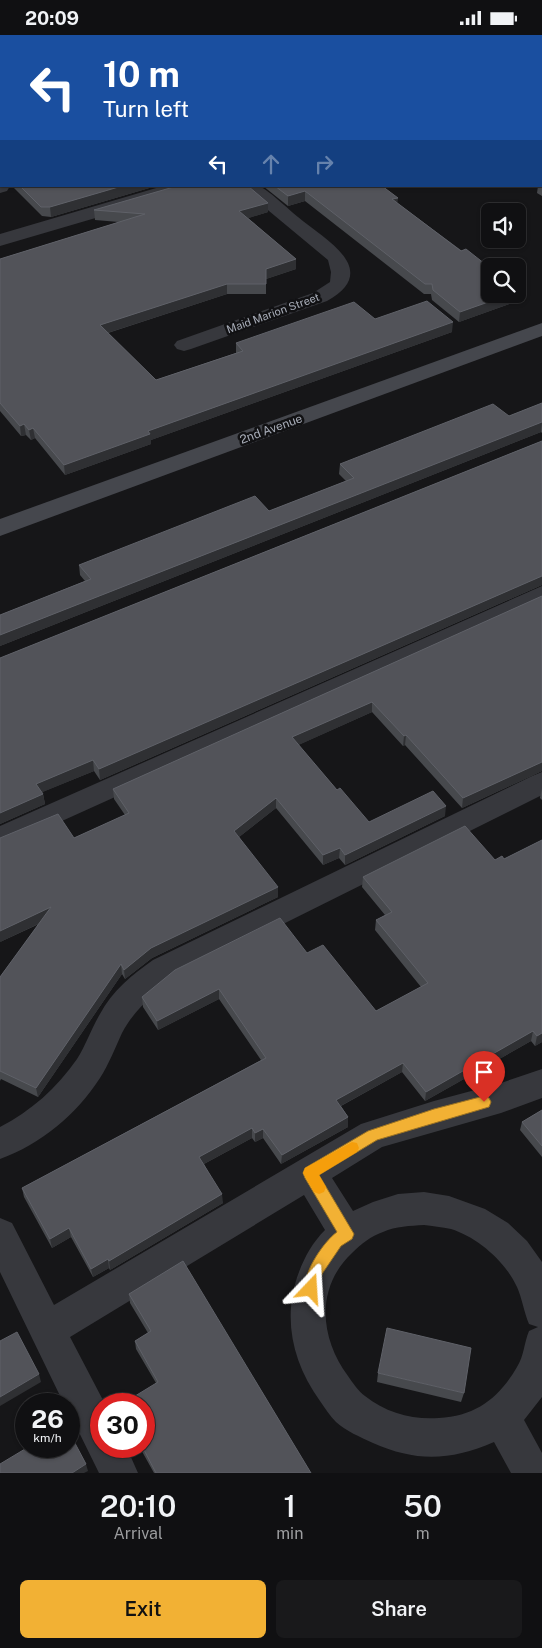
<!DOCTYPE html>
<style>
body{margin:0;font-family:"Public Sans",sans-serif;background:#19191b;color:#f1f3f6;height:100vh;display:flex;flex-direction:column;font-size:19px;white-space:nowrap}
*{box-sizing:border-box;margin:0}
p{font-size:16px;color:#9c9d9f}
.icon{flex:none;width:28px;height:28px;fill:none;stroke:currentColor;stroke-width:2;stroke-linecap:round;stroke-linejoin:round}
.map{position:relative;height:1438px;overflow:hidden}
.side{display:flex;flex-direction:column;background:#101012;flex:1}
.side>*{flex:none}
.hud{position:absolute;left:0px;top:0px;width:542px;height:152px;box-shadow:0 1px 4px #0004,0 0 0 1px #303032;background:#1a4fa0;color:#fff;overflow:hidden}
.controls{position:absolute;left:481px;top:168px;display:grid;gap:10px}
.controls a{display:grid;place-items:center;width:45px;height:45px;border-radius:8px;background:#101012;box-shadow:0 1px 4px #0004,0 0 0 1px #303032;font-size:25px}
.speed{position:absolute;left:15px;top:1358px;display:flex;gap:10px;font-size:25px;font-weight:700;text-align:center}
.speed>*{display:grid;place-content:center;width:65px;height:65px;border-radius:50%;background:#101012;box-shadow:0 1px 4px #0004,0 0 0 1px #303032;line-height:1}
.speed small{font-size:12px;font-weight:400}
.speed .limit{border:8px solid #d22;background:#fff;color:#111}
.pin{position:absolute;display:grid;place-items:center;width:42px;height:42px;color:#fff;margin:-51px -21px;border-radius:50% 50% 50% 0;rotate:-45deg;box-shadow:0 0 5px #0007}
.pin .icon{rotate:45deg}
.me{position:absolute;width:55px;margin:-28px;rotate:20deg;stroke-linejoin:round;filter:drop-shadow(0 0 4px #0008)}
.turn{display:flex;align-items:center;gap:18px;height:105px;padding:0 20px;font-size:22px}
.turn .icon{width:65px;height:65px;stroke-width:2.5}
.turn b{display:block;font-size:35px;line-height:42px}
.lanes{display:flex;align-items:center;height:48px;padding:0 20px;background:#0003;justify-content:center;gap:25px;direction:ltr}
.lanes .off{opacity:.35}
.eta{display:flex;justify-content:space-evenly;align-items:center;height:85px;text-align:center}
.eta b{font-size:30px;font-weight:600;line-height:35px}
.cta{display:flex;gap:10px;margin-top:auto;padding:10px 20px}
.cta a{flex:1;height:58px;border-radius:8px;background:#f2b134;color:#111;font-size:20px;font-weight:600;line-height:58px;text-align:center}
.cta a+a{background:#19191b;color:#f1f3f6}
.status{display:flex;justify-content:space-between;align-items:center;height:35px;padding:0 25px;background:#101012;direction:ltr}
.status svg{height:14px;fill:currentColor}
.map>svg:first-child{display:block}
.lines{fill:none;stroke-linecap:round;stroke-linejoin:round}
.street{fill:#37383d;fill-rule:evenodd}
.secondary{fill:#45474d;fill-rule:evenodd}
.wall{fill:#47494d}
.shaded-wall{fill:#2f3033}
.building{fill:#525359;stroke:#5f6168}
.route{fill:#f2b134;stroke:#9d7322}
.slow{fill:#f59e0b}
.labels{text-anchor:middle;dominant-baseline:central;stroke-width:5;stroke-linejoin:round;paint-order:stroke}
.far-street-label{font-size:11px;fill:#a8adb8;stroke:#111113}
.street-label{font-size:12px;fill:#a8adb8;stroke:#111113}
</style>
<div class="status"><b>20:09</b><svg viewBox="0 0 49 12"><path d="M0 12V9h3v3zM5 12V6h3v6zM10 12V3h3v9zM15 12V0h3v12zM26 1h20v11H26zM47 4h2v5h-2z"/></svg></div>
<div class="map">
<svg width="542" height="1438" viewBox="0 0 542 1438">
<rect width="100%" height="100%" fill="#161618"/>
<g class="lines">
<path class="street" d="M 83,0 L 99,0 L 100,1 L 84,1 Z
M 0,145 L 1,151 L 10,151 L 7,156 L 0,158 Z
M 163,151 L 193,151 L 191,155 L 0,211 L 0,199 Z
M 239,151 C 245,151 252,150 258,151 C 267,153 289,175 298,182 C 326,205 382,235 327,266 L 191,314 L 184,316 L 177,314 L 174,310 L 177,306 L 313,258 L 330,247 L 331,237 L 328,225 Z
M 542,551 L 542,569 L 0,814 L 0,791 Z
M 542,737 L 542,760 L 175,943 C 154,958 134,975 122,998 C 115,1013 109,1029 100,1043 C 76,1080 41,1109 0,1124 L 0,1092 C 31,1076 57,1053 77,1024 C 86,1010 91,994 100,979 C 112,956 132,940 153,925 L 532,741 Z
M 542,1034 L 542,1063 L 501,1078 L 382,1112 L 332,1143 L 353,1176 L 373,1167 L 398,1159 L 424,1157 L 449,1161 L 485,1174 L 508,1188 L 527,1206 L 542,1227 L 542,1362 L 524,1385 L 542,1418 L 542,1438 L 511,1438 L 494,1407 C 450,1426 416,1427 373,1408 C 360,1402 346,1396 336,1387 C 330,1381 325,1373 320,1366 C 292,1327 282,1282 299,1237 C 305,1221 313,1207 325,1195 L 304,1160 L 70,1302 L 105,1369 L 101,1369 L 101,1411 L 126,1411 L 138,1438 L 99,1438 L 69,1377 L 69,1369 L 64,1369 L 0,1237 L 0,1183 L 12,1188 L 54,1270 L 361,1089 L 434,1066 L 501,1048 ZM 424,1190 C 432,1191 442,1192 451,1194 C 477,1202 505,1226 517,1252 C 522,1263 524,1277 529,1289 L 538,1292 L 529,1296 C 524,1308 524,1321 517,1332 C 499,1363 476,1381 439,1383 C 413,1385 386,1378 365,1361 C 358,1356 353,1348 348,1341 C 320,1303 315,1253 352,1218 C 361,1209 371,1201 383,1197 C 396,1191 410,1191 424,1190 Z"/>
<path class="secondary" d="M 542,288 L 542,301 L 0,501 L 0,484 Z"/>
</g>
<path class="wall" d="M 110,0 L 186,0 L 188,1 L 112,1 Z
M 1,16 L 1,141 L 0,140 L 0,18 Z
M 541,146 L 542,146 L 542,161 L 537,158 L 538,151 L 541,151 Z
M 12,151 L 156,151 L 51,182 L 42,181 Z
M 263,151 L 390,151 L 385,153 L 397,168 L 526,263 L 459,287 L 432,265 L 431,259 L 424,259 L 305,166 L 288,171 Z
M 268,168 L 268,177 L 248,183 L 296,224 L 296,234 L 266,244 L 266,259 L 227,259 L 108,298 L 156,345 L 236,318 L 236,308 L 375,284 L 452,297 L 151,405 L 151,409 L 65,440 L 35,403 L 31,405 L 26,400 L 21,401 L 0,376 L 0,224 L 119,187 L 95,185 L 94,175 Z
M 542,368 L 542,398 L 541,397 L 0,611 L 0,580 L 85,546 L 80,540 L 79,530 L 269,476 L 346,446 L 339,439 L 340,429 L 509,381 Z
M 542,406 L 542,550 L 100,745 L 94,736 L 42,757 L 43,759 L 45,769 L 0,789 L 0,623 Z
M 542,561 L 542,736 L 462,773 L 405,710 L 403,711 L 372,677 L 298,710 L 337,755 L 369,787 L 445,781 L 345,830 L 339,823 L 323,830 L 276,773 L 239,802 L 278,862 L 152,923 L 125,944 L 122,939 L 38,1062 L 1,1044 L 0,1046 L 0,942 L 39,889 L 0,907 L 74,803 L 125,780 L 114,764 L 113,754 Z
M 542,753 L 542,765 L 540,763 Z
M 542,805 L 542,1007 L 535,1011 L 531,1006 L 425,1066 L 402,1037 L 341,1071 L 348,1082 L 348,1092 L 281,1129 L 263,1103 L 255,1107 L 252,1103 L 204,1129 L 223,1168 L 110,1235 L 109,1233 L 93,1242 L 71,1202 L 52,1213 L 24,1162 L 22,1153 L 261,1025 L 219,964 L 158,995 L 143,972 L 142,962 L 307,918 L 376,976 L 421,952 L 375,895 L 376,885 L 385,880 L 362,852 L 363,842 L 504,824 Z
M 542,1075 L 542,1122 L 520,1095 L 522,1087 Z
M 129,1259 L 311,1438 L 154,1438 L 139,1411 L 144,1411 L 156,1348 L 136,1314 L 135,1306 L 148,1298 L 130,1268 Z
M 378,1338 L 464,1358 L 461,1367 L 377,1347 Z"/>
<path class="shaded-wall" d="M 122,151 L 156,151 L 51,182 L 50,172 Z
M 305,156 L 305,166 L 288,171 L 288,161 Z
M 398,163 L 397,172 L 392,164 Z
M 268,168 L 268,177 L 240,186 L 239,176 Z
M 296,224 L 296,234 L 266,244 L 266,234 Z
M 227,249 L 227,259 L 101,300 L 100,290 Z
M 527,253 L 526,263 L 459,287 L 460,277 L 511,259 L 518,259 L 518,256 Z
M 453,287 L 452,297 L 151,405 L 151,409 L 65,440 L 64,430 L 148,396 Z
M 542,387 L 541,397 L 0,611 L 0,600 Z
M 24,389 L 26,400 L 21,401 L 20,391 Z
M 33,393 L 35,403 L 31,405 L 29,395 Z
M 542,541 L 542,550 L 100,745 L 99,734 Z
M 372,667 L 372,677 L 292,713 L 292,702 Z
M 406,700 L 405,710 L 403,711 L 404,701 Z
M 93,725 L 94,736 L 38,759 L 36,749 Z
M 542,727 L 542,736 L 462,773 L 463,763 Z
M 43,759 L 45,769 L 0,789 L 0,778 Z
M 276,763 L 276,773 L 234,806 L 234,796 Z
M 446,771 L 445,781 L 345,830 L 345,820 Z
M 340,813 L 339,823 L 323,830 L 323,820 Z
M 278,852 L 278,862 L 152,923 L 125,944 L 124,935 L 151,913 Z
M 51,872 L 53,882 L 0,907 L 0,896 Z
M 121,929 L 122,939 L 38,1062 L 36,1053 Z
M 219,954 L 219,964 L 158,995 L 157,986 Z
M 533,996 L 531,1006 L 425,1066 L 426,1057 Z
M 542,998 L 542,1007 L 535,1011 L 537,1001 Z
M 403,1028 L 402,1037 L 335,1074 L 336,1065 Z
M 348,1082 L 348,1092 L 281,1129 L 282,1120 Z
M 252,1093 L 252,1103 L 200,1131 L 199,1122 Z
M 263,1094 L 263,1103 L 255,1107 L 255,1098 Z
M 222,1159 L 223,1168 L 110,1235 L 109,1226 Z
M 69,1193 L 71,1202 L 52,1213 L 50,1204 Z
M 108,1224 L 109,1233 L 93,1242 L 91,1234 Z
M 39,1339 L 41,1347 L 0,1371 L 0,1362 Z
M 86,1429 L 88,1436 L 84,1438 L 72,1438 Z"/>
<path class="building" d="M 8,0 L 61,0 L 61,1 L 7,1 Z
M 121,0 L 186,0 L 188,1 L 122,1 Z
M 1,16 L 1,133 L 0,132 L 0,18 Z
M 20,151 L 122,151 L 50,172 L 41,172 Z
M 177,151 L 248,151 L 268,168 L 239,176 L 296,224 L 266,234 L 266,249 L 227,249 L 100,290 L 156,345 L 243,316 L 236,308 L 354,267 L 375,284 L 427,266 L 453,287 L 148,396 L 150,399 L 64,430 L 33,393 L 29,395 L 24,389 L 20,391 L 0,368 L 0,224 L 145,179 L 94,175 Z
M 275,151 L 382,151 L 398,163 L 392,164 L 461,216 L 466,214 L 485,229 L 492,227 L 498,231 L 490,231 L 490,259 L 511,259 L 460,277 L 433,255 L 432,249 L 425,249 L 305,156 L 288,161 Z
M 518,246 L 527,253 L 518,256 Z
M 542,368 L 542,387 L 0,600 L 0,580 L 91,544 L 79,530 L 255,461 L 269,476 L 354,443 L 340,429 L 493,369 L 509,381 Z
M 542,406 L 542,541 L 99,734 L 93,725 L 36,749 L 43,759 L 0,778 L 0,623 Z
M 542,561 L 542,727 L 463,763 L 406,700 L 404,701 L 372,667 L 292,702 L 337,755 L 340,753 L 369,787 L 433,756 L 446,771 L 345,820 L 340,813 L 323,820 L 276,763 L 234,796 L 278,852 L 151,913 L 124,935 L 121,929 L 36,1053 L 0,1036 L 0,942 L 51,872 L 0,896 L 0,803 L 58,779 L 74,803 L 129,778 L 113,754 Z
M 465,791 L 495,825 L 502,821 L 504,824 L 542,805 L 542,998 L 537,1001 L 533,996 L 426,1057 L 403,1028 L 336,1065 L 348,1082 L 282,1120 L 263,1094 L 255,1098 L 252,1093 L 199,1122 L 222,1159 L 109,1226 L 108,1224 L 91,1234 L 69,1193 L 50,1204 L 22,1153 L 266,1023 L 219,954 L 157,986 L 142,962 L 175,935 L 280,883 L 307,918 L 323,910 L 376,976 L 428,948 L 376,885 L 392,877 L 363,842 Z
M 542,1075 L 542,1111 L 522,1087 Z
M 183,1226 L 311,1438 L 156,1438 L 142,1411 L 144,1411 L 144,1369 L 122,1369 L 158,1347 L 135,1306 L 151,1296 L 129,1259 Z
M 387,1293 L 471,1313 L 464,1358 L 378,1338 Z
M 17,1297 L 39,1339 L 0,1362 L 0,1306 Z
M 69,1397 L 86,1429 L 72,1438 L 0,1438 L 0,1429 L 30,1411 L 69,1411 Z"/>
<path class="route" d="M 484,1061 L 489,1063 L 491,1067 L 489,1072 L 377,1105 L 319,1140 L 354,1199 L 352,1204 L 341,1211 L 322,1239 L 316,1259 L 311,1261 L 306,1259 C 299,1242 324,1206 337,1197 L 305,1143 L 303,1138 L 305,1133 L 368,1096 L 434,1074 Z"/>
<path class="slow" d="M 352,1107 L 357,1108 L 359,1113 L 357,1117 L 319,1140 L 326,1152 L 324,1157 L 319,1159 L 314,1157 L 303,1138 L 305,1133 Z"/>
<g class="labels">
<g class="far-street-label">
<text transform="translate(273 278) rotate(-20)">Maid Marion Street</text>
</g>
<g class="street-label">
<text transform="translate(271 394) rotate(-20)">2nd Avenue</text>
</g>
</g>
</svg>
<div class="controls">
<a><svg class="icon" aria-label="sound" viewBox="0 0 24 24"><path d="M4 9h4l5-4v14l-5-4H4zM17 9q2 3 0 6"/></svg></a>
<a><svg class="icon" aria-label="search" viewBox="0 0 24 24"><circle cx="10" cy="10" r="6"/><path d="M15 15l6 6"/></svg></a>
</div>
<div class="speed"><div>26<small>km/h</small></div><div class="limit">30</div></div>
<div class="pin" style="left:484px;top:1067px;background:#d93025"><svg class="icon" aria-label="arrive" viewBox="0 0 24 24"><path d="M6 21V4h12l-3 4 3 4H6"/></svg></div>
<svg class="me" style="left:311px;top:1254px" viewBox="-20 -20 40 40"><path d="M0-17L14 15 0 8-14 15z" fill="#f2b134" stroke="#fff" stroke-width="4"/></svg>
<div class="hud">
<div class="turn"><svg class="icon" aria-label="left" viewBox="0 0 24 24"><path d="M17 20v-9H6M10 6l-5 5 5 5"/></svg><div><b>10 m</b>Turn left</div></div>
<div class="lanes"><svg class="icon" aria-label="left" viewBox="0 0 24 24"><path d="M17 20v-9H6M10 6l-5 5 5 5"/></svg><svg class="icon off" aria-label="ahead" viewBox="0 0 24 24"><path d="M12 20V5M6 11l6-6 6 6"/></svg><svg class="icon off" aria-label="right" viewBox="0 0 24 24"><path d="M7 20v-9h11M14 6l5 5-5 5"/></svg></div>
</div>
</div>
<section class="side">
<div class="eta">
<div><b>20:10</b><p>Arrival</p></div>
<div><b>1</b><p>min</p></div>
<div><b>50</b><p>m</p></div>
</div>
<div class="cta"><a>Exit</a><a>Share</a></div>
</section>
